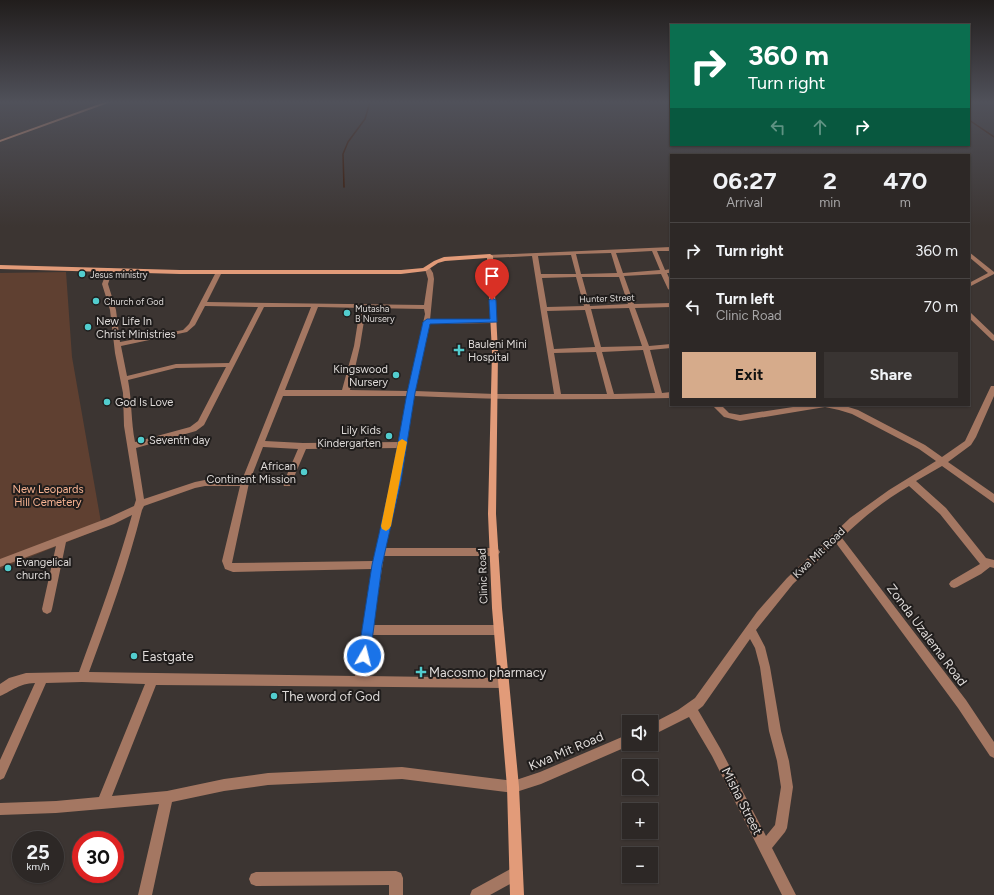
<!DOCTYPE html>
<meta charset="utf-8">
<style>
body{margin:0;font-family:Figtree,sans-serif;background:#393432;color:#f1f3f6;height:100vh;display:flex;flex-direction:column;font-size:15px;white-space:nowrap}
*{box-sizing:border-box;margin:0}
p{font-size:13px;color:#a7a6a7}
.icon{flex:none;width:22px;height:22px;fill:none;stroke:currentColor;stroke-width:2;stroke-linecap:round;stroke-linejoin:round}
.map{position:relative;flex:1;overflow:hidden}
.drawer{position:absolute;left:670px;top:154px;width:300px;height:252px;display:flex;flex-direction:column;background:#2d2826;border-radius:0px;box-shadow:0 1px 3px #0004,0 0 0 1px #484443}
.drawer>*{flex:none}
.hud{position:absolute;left:670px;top:24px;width:300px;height:122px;border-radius:0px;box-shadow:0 1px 3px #0004,0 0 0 1px #484443;background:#0b6e4f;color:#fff;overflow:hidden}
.buttons{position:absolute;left:622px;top:715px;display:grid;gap:8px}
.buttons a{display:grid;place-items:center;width:36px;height:36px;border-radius:0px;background:#2d2826;box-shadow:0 1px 3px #0004,0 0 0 1px #484443;font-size:20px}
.speed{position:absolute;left:12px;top:831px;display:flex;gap:8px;font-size:20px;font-weight:700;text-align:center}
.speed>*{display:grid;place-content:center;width:52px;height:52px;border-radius:50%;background:#2d2826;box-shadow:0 1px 3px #0004,0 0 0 1px #484443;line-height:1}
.speed small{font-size:10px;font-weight:400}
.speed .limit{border:6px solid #d22;background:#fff;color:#111}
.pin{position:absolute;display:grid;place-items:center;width:34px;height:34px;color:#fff;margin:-41px -17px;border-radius:50% 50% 50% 0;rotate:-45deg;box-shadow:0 0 4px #0007}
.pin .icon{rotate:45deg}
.me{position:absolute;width:44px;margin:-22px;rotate:8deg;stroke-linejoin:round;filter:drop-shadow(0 0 3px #0008)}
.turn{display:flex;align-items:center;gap:14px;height:84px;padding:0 12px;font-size:18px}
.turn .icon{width:52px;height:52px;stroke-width:2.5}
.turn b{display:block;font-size:28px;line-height:34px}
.lanes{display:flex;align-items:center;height:38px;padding:0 12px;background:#0003;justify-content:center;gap:20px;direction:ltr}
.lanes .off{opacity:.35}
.eta{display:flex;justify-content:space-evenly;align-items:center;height:68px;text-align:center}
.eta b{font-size:24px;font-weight:700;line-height:28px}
.cta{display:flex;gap:8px;margin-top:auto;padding:8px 12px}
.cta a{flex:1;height:46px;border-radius:0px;background:#d6ab8b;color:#111;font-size:16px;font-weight:700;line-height:46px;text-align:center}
.cta a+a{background:#393432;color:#f1f3f6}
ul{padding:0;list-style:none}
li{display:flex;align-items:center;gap:12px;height:56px;padding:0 12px;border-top:1px solid #484443}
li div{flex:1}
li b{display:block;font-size:15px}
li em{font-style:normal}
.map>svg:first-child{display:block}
.green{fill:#5f4031}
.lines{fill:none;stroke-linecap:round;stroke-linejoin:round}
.stream{stroke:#3b1602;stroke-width:1.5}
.street{fill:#a47762;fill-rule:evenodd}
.secondary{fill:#e29b79;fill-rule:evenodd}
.route{fill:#1a73e8;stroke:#114b97}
.slow{fill:#f59e0b}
.poi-dot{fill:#52cdce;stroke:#201d1c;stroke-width:1.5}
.labels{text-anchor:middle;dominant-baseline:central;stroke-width:4;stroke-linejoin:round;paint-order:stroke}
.far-poi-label{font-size:9px;fill:#dedad8;stroke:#201d1c;text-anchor:start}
.far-street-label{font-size:9px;fill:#dedad8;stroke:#201d1c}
.poi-label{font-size:11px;fill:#dedad8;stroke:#201d1c;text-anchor:start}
.park-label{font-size:11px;fill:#f7b392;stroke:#201d1c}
.street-label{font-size:11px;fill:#dedad8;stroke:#201d1c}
.near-street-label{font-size:13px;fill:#dedad8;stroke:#201d1c}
.near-poi-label{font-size:13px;fill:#dedad8;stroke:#201d1c;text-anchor:start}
</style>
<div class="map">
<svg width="994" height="895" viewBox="0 0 994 895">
<rect width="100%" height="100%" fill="#3c3532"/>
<path class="green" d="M 66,272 L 72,357 L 102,528 L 0,569 L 0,273 Z"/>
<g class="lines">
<path class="stream" d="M 969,120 L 994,137
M 344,187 L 343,154 L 348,142 L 365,119 L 370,102"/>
<path class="street" d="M 671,247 L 671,251 L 657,251 L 665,270 L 671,269 L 671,273 L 667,273 L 671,282 L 671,291 L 668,289 L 661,274 L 624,276 L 634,304 L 671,303 L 671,307 L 635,308 L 649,346 L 671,344 L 671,348 L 650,350 L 662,393 L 671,392 L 671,398 C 585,400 500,400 414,396 L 400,481 L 385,548 L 495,548 L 498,549 L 500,552 L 498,555 L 495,556 L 384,556 L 373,625 L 499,625 L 503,626 L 504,630 L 503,634 L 499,635 L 372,635 L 366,676 L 504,678 L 508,679 L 509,683 L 508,687 L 504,688 L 156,685 L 112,796 L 167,791 L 224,779 L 268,773 L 402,767 L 513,781 L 540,772 L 629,734 L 629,744 L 633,744 L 541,784 L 513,793 L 402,779 L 268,785 L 224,791 L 172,802 L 152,895 L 138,895 L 159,804 L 56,813 L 0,815 L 0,803 L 56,801 L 99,797 L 145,684 L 82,682 L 46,683 L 4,778 L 0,780 L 0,760 L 35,683 C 18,684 14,690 0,696 L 0,684 L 9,678 L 26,673 L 79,672 C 98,620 117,569 132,515 L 114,524 L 66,542 L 52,609 L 51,612 L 47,614 L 43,612 L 42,609 L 56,546 L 0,567 L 0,559 L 108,518 L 134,506 L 136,500 L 124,426 L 123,393 L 115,353 L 110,310 L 102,284 L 108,268 L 113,269 L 108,284 L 116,310 L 120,342 L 183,330 L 189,324 L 216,272 L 219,270 L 222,272 L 207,302 L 424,305 L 428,279 L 425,269 L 430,268 L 433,273 L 434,279 L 430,320 L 494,319 L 497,321 L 494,323 L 429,324 L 415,391 L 495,394 L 554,394 L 532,256 L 490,258 L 487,256 L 488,255 ZM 652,251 L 660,270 L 623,273 L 616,253 ZM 611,253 L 617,273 L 581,274 L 576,254 ZM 571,255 L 576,274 L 541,274 L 538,256 ZM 576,277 L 584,306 L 547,307 L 542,278 ZM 582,277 L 619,277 L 628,304 L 590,306 ZM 205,306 L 258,307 L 229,363 L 176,364 L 127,376 L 121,346 L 187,332 L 195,325 ZM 264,307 L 311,307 L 242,480 L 205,480 L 195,482 L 144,499 L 136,448 L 196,431 L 204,425 ZM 318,307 L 363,308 L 358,321 L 354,346 L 342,390 L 285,390 ZM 369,308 L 424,309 L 425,314 L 408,391 L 350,390 L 360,346 L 364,321 ZM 629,308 L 642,346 L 601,347 L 591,309 ZM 585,310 L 595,347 L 554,349 L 547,311 ZM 643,350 L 655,393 L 614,394 L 602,352 ZM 596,352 L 607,394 L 561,394 L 554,353 ZM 226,367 L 198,421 L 190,427 L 135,442 C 131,422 132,401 128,380 L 176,368 ZM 283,396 L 407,396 L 399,442 L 303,443 L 265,441 ZM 263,447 L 298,449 L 283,484 L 284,486 L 290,486 L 291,484 L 306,449 L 398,448 L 392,481 L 373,561 L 232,563 L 249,483 ZM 205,486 L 240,486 L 222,561 L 225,569 L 233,572 L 372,569 L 355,676 L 89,672 C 109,618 128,566 142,510 L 144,506 L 195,488 Z
M 969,252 L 994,272 L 994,274 L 969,287 L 969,283 L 988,273 L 969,257 Z
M 969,312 L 971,313 L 994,335 L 994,341 L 992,340 L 969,318 Z
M 991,386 L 994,386 L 994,396 L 976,437 L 971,445 L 948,462 L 994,494 L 994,503 L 942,466 L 916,481 L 946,508 L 986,558 L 994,560 L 994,568 L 990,567 L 981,574 L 957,587 L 954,588 L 951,587 L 949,584 L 951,581 L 980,564 L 940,514 L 909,486 C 885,500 862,518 842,538 L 966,700 L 994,742 L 994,758 L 990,756 L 958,708 L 836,543 L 793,584 L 756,630 L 765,647 L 770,667 L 781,731 L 789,761 L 793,787 L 787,828 L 785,832 L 772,848 L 796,895 L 782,895 L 712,756 L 689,717 L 651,736 L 651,724 L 678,710 L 695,698 L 757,612 L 787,578 L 850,518 L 889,490 L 936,461 L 919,449 L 852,414 L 839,410 L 825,407 L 740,421 L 724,417 L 712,405 L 721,405 L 729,413 L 740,415 L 806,405 L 842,405 L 858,410 L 925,445 L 942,457 L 965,441 ZM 750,639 L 755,648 L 760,667 L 769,731 L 777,761 L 781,787 L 775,825 L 766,836 L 720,748 L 698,710 L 703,706 Z
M 516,866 L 521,868 L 523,873 L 521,878 L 490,895 L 470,895 L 472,890 Z
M 396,871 L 401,873 L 403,878 L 403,895 L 389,895 L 389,885 L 256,886 L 251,884 L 249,879 L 251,874 L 256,872 Z"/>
<path class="secondary" d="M 105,102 L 111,102 L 0,142 L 0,140 Z
M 490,254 L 493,256 L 498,352 L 496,514 L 502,608 L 519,787 L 524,895 L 510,895 L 507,787 L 492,608 L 488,514 L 492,352 L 487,258 L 445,261 L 438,263 L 426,271 L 401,274 L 180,274 L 0,269 L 0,265 L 180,270 L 401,270 L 423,268 L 434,261 L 444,257 Z"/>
</g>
<linearGradient id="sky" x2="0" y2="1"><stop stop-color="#211d1c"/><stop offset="0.45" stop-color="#50515a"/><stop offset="1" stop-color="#50515a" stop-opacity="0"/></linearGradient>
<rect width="994" height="227" fill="url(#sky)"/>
<path class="route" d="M 492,298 L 496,300 L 497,322 L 430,324 L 415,393 L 401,481 L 382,565 L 370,656 L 368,660 L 364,662 L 359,660 L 358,656 L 372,565 L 391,481 L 407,393 L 423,322 L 427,319 L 490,319 L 489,300 Z"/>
<path class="slow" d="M 402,439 L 407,442 L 391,526 L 389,529 L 386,531 L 382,529 L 381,526 L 398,442 Z"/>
<g class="poi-dot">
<circle cx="82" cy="274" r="4"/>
<circle cx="96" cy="301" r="4"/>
<circle cx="347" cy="313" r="4"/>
<circle cx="88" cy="327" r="4"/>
<path d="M457 344h4v4h4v4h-4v4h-4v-4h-4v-4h4z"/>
<circle cx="396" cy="375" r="4"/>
<circle cx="107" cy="402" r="4"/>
<circle cx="389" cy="436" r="4"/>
<circle cx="141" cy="440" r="4"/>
<circle cx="304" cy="472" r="4"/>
<circle cx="8" cy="568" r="4"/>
<circle cx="134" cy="656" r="4"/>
<path d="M419 666h4v4h4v4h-4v4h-4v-4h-4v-4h4z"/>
<circle cx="274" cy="696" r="4"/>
</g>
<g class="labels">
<g class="far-poi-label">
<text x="90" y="274">Jesus ministry</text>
<text x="104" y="301">Church of God</text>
<text x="355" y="308">Mutasha<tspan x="355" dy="10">B Nursery</tspan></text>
</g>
<g class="far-street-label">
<text transform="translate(607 298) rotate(-2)">Hunter Street</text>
</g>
<g class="poi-label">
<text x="96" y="321">New Life In<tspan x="96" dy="13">Christ Ministries</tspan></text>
<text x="468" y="344">Bauleni Mini<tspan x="468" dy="13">Hospital</tspan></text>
<text x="388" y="369" text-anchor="end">Kingswood<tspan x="388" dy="13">Nursery</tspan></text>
<text x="115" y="402">God Is Love</text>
<text x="381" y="430" text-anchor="end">Lily Kids<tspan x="381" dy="13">Kindergarten</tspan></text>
<text x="149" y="440">Seventh day</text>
<text x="296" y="466" text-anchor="end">African<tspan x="296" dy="13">Continent Mission</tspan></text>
<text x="16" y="562">Evangelical<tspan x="16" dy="13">church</tspan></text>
</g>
<g class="park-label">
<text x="48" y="489">New Leopards<tspan x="48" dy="13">Hill Cemetery</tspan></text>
</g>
<g class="street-label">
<text transform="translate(819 553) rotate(-44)">Kwa Mit Road</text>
<text transform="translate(483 576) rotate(-92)">Clinic Road</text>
</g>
<g class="near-street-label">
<text transform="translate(927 635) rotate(53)">Zonda Uzalema Road</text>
<text transform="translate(566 751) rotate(-23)">Kwa Mit Road</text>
<text transform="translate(742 801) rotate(63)">Misha Street</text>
</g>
<g class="near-poi-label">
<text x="142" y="656">Eastgate</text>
<text x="429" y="672">Macosmo pharmacy</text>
<text x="282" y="696">The word of God</text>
</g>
</g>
</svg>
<div class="buttons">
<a><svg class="icon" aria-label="sound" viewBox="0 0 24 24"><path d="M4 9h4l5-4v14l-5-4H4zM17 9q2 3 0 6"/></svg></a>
<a><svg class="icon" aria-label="search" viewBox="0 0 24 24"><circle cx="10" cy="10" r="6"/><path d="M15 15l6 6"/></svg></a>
<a>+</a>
<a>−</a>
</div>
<div class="speed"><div>25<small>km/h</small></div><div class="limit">30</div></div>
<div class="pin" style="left:492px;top:300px;background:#d93025"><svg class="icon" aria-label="arrive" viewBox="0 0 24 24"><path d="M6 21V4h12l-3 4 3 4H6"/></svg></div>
<svg class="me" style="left:364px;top:656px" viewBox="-20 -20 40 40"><circle r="17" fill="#1a73e8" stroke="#fff" stroke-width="3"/><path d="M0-11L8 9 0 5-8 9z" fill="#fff"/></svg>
<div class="hud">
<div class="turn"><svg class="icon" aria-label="right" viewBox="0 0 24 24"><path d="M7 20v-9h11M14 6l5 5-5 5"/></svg><div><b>360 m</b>Turn right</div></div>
<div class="lanes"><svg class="icon off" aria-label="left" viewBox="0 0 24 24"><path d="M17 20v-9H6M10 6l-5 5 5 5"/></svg><svg class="icon off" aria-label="ahead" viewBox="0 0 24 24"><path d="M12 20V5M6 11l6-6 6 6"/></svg><svg class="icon" aria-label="right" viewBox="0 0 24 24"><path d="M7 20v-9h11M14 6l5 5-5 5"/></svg></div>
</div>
<section class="drawer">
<div class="eta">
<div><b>06:27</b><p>Arrival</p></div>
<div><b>2</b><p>min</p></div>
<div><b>470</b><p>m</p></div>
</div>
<ul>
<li><svg class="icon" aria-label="right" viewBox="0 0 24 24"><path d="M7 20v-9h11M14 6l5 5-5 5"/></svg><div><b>Turn right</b></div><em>360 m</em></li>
<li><svg class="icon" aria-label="left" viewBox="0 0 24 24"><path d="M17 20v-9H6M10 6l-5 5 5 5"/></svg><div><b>Turn left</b><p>Clinic Road</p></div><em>70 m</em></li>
</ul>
<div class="cta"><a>Exit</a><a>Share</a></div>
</section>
</div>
